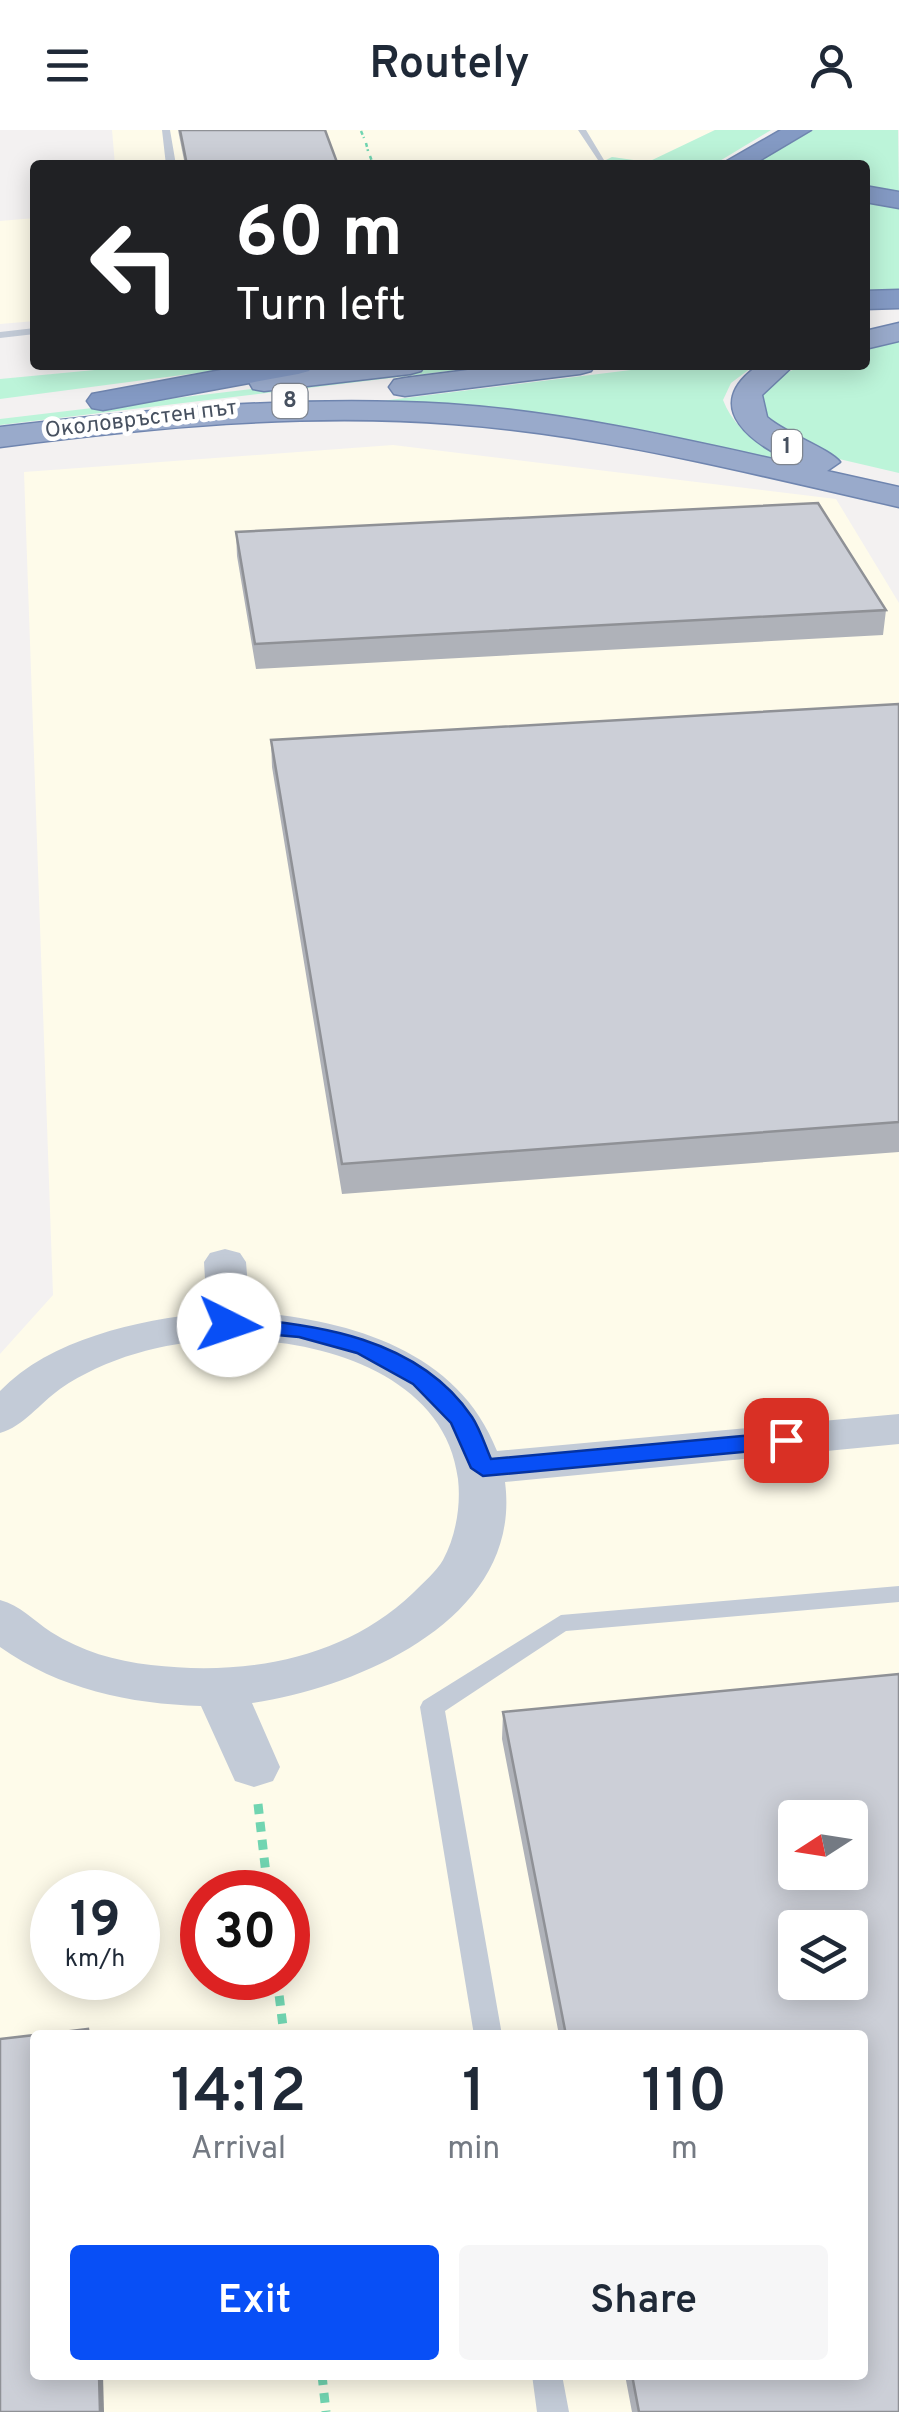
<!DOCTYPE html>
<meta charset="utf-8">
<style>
body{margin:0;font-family:Overpass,sans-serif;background:#f6f6f7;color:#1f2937;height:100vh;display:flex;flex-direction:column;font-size:38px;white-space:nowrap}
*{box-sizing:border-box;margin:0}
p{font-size:32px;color:#747a83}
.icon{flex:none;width:55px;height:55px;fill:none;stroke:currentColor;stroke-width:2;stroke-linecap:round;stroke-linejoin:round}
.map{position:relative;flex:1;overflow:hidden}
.sheet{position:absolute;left:30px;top:1900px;width:838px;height:350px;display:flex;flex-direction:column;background:#fff;border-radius:10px;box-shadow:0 5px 25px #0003}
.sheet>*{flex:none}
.banner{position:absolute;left:30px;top:30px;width:840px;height:210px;border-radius:10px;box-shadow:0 5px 25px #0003;background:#202124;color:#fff;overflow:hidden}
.needle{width:65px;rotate:258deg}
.controls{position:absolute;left:778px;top:1670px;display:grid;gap:20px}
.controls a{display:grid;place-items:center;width:90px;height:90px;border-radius:10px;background:#fff;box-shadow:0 5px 25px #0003;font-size:50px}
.speed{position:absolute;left:30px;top:1740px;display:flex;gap:20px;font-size:50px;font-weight:700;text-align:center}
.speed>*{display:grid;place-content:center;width:130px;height:130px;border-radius:50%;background:#fff;box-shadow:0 5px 25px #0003;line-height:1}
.speed small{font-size:25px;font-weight:400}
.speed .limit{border:15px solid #d22;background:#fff;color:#111}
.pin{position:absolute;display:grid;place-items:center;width:85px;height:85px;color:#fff;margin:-42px;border-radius:20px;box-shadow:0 5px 15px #0006}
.me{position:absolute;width:110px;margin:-55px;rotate:94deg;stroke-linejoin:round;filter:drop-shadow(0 0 8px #0008)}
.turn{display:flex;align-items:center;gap:35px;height:210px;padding:0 40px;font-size:45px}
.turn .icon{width:130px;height:130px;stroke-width:2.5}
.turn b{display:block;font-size:70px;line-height:85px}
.eta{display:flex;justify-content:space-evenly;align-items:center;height:170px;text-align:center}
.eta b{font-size:60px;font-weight:600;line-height:70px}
.primary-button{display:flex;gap:20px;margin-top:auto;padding:20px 40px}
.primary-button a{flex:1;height:115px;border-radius:10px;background:#084ff6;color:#fff;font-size:40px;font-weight:600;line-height:115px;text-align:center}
.primary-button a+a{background:#f6f6f7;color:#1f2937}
header{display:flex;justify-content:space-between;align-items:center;height:130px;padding:0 40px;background:#fff;font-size:45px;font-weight:600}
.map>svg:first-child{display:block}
.commercial{fill:#fefbea;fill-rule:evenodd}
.green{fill:#bcf4d9}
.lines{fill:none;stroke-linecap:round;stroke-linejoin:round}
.trunk-casing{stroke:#6f85af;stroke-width:3}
.motorway-casing{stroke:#6f85af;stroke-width:3}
.path-far1{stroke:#71d5b1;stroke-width:2.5;stroke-dasharray:4 2.5;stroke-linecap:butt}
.path{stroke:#71d5b1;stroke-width:9;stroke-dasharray:10 8;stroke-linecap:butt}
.service{fill:#c3cbd7;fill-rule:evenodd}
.minor{fill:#c3cbd7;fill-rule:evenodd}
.trunk{fill:#99aacb;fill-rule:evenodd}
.motorway{fill:#849ac4;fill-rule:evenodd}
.wall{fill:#afb2b9;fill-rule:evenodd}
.shaded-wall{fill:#8f9196}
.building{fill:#cccfd7;stroke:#8f9196;stroke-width:2.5;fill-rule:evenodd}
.route{fill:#084ff6;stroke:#0533a0;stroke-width:2.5}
.labels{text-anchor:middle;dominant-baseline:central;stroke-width:9;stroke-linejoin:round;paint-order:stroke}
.shield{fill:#fff;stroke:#7e8590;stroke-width:2.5}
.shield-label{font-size:22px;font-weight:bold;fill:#475160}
.far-street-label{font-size:22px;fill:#475160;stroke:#fff}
</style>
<header><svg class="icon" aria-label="menu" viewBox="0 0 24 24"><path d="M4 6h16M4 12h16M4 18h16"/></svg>Routely<svg class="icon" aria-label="person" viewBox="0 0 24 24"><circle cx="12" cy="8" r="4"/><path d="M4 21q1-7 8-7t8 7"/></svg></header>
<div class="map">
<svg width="899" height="2282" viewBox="0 0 899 2282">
<rect width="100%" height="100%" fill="#f3f1f1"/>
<path class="commercial" d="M 112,0 L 715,0 L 648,33 L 612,27 L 596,35 L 115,35 Z
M 35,88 L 35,191 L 0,194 L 0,91 Z
M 393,315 L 836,369 L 899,473 L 899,2282 L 0,2282 L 0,1224 L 53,1165 L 24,342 ZM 795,1688 L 850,1688 L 850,1742 L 795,1742 ZM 52,1762 L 138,1762 L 138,1848 L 52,1848 ZM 202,1762 L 288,1762 L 288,1848 L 202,1848 ZM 795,1798 L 850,1798 L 850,1852 L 795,1852 ZM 35,1905 L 862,1905 L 862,2245 L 35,2245 Z"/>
<path class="green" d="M 715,0 L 771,0 L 713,35 L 596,35 L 612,27 L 648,32 Z
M 813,0 L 898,0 L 899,63 L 865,59 L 865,35 L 748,35 Z
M 865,69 L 899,74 L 899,164 L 865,164 Z
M 899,209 L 899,343 L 822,325 L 759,283 L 761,261 C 796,228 819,235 865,235 L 865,214 Z
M 104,235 L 257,235 L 0,269 L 0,249 L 105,239 Z
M 455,235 L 499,235 L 0,295 L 0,289 Z
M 671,235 L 755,235 L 731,253 L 723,270 C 739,311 779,324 817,340 L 614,295 L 534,285 L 357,274 Z"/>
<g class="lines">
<defs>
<path id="trunk" d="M 899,193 L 899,211 L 865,219 L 865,201 Z
M 331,235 L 425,235 L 421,241 L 410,244 L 264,261 L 253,259 L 249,252 L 253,245 Z
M 507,235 L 595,235 L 591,241 L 580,244 L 405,266 L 394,264 L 389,257 L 394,250 L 405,248 Z
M 759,235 L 794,235 L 762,265 L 767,287 C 785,303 830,319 840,332 L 827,341 L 899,357 L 899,377 C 752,344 604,305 453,294 C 303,282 149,298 0,317 L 0,297 C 148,279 298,265 448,274 C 567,282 684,309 800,335 C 755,317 697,277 759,235 Z"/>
<path id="motorway" d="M 781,0 L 811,0 L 752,35 L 720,35 Z
M 865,56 L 899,62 L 899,78 L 865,72 Z
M 899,160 L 899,178 L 865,179 L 865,161 Z
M 248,235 L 313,235 L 309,241 L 298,244 L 103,280 L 92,278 L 87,271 L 92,264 L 103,262 Z"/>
</defs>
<use href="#trunk" class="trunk-casing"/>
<use href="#motorway" class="motorway-casing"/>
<path class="path-far1" d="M 361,1 L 364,8
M 366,13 L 368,21
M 370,26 L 373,34"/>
<path class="path" d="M 258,1674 L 268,1762
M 277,1848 L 284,1905
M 322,2245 L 326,2282"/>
<path class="service" d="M 162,0 L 170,0 L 176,35 L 166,35 Z
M 578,0 L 586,0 L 604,30 L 598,30 Z
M 35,198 L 35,204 L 0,208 L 0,202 Z
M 899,1456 L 899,1472 L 566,1501 L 445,1581 L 502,1905 L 474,1905 L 420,1577 L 423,1571 L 561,1485 Z
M 532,2245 L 562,2245 L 569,2282 L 537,2282 Z"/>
<path class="minor" d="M 225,1119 L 240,1123 L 246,1132 L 250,1182 C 349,1190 458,1220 497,1321 L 899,1284 L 899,1314 L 505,1352 C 523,1488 360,1557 252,1573 L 280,1637 L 273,1651 L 254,1657 L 235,1651 L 201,1576 C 130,1574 59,1559 0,1517 L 0,1470 C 21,1476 33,1490 51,1502 C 81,1521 115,1531 151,1535 C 244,1546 343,1530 413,1463 C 423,1453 436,1442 443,1430 C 456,1406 461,1375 458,1349 C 445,1240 309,1206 218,1210 C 164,1212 105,1228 60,1259 C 39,1274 24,1296 0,1303 L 0,1261 C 50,1209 138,1190 207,1183 L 204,1132 L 210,1123 Z"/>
<use href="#trunk" class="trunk"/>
<use href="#motorway" class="motorway"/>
</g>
<path class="wall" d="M 178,0 L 325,0 L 338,35 L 185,35 Z
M 236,402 L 886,480 L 883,505 L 256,539 L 237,426 Z
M 899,574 L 899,1022 L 342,1064 L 272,637 L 271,610 Z
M 899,1544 L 899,2282 L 632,2282 L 625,2245 L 862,2245 L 862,1905 L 559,1905 L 502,1609 L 503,1582 ZM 795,1688 L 850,1688 L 850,1742 L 795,1742 ZM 795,1798 L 850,1798 L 850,1852 L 795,1852 Z"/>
<path class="shaded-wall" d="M 99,2245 L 103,2245 L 104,2282 L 100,2282 Z"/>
<path class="building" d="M 180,0 L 325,0 L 338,35 L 187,35 Z
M 818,373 L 886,480 L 255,514 L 236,402 Z
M 899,574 L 899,992 L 342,1034 L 271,610 Z
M 899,1544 L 899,2282 L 639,2282 L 632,2245 L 862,2245 L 862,1905 L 566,1905 L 503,1582 ZM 795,1688 L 850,1688 L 850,1742 L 795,1742 ZM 795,1798 L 850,1798 L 850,1852 L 795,1852 Z
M 88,1899 L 89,1905 L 39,1905 Z
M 35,1905 L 35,2245 L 99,2245 L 100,2282 L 0,2282 L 0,1909 Z"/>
<path class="route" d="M 229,1188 C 315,1193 419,1208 472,1287 C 480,1299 485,1315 491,1329 L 786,1302 L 798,1310 L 786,1318 L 483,1346 L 471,1338 L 451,1293 L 413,1254 L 357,1223 L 299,1207 L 220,1200 L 217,1195 Z"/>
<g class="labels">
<g class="shield">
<rect x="272.5" y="254" width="35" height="34" rx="8"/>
<rect x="772" y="300" width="30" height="34" rx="8"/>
</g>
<g class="shield-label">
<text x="290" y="271">8</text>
<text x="787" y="317">1</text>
</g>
<g class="far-street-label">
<text transform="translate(141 290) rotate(-7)">Околовръстен път</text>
</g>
</g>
</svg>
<div class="controls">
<a><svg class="needle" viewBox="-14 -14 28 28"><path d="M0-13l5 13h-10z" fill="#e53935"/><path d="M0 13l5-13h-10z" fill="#747a83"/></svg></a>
<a><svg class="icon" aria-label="layers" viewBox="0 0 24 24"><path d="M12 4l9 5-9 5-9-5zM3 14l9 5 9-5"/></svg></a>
</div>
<div class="speed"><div>19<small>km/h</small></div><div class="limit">30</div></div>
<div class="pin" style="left:786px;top:1310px;background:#d93025"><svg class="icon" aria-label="arrive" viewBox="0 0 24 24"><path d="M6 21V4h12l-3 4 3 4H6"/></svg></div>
<svg class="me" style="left:229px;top:1195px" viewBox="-20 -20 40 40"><circle r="19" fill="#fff"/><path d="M0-13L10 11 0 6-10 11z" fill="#084ff6"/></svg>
<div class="banner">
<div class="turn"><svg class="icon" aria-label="left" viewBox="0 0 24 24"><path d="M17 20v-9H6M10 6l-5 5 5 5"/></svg><div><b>60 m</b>Turn left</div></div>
</div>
<section class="sheet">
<div class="eta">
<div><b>14:12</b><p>Arrival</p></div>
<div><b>1</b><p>min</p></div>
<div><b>110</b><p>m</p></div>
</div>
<div class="primary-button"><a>Exit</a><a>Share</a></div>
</section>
</div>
